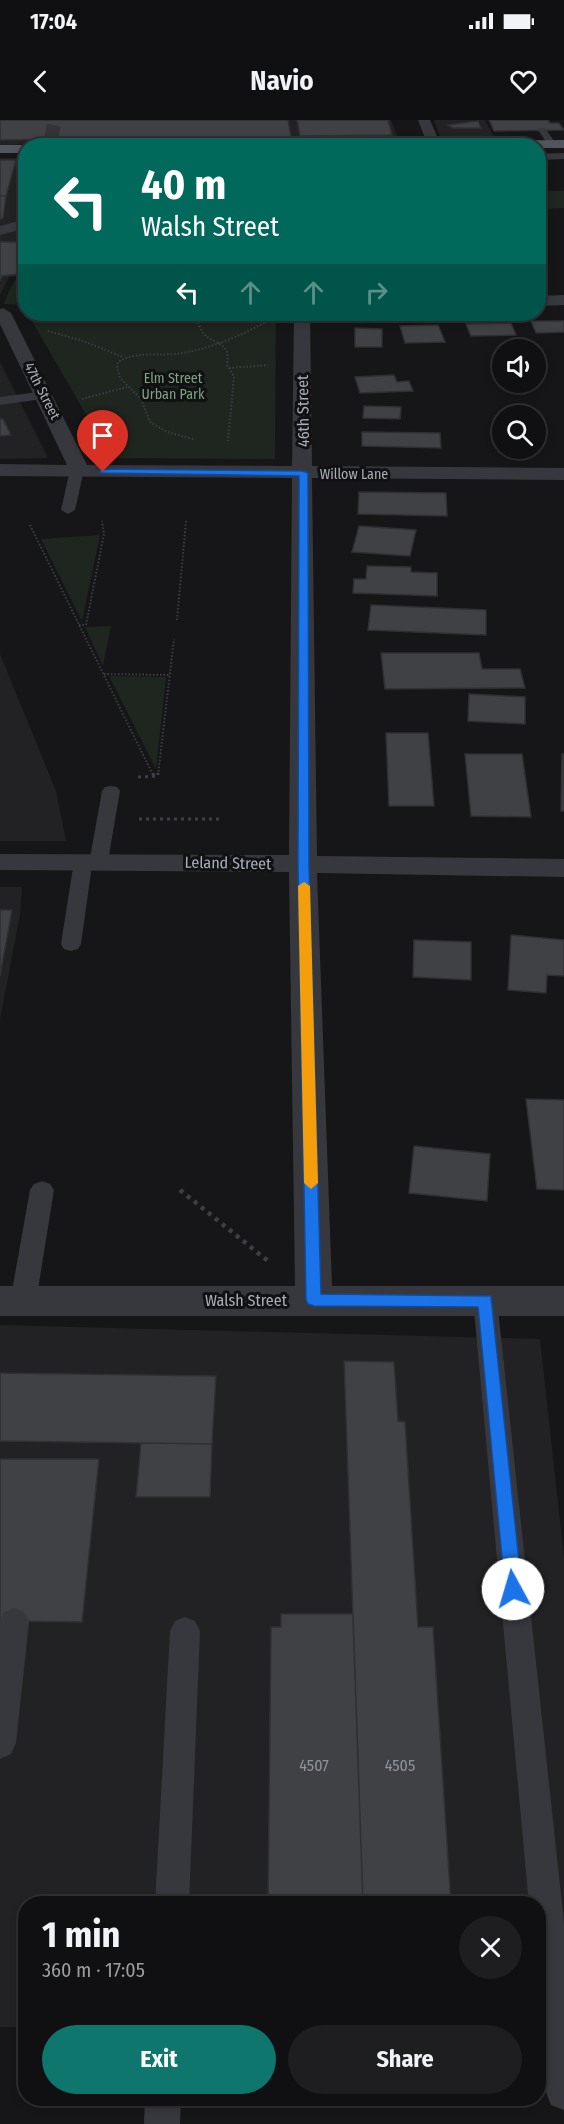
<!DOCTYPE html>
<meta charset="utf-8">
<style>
body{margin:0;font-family:"Fira Sans Condensed",sans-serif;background:#1e1e20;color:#f1f3f6;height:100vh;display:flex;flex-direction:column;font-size:22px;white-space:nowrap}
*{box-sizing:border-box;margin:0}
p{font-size:20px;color:#9c9d9f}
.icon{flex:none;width:33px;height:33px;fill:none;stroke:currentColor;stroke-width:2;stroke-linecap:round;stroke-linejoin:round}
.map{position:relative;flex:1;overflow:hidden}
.drawer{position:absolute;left:18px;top:1776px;width:528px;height:210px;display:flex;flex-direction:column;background:#101012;border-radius:24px;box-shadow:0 3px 9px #0003,0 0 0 2px #303032}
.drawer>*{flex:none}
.top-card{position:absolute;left:18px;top:18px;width:528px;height:183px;border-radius:24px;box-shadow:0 3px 9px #0003,0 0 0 2px #303032;background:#00695c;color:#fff;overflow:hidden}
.controls{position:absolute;left:492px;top:219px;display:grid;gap:12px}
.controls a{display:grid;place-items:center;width:54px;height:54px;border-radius:50%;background:#101012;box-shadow:0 3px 9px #0003,0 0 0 2px #303032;font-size:30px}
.pin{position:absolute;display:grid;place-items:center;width:51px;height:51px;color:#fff;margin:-62px -26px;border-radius:50% 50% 50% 0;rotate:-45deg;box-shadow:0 0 6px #0007}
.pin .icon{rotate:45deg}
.me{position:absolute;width:66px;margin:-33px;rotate:354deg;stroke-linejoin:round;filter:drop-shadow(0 0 4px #0008)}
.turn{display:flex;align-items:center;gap:21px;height:126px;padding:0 24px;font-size:27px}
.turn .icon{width:78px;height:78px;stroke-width:2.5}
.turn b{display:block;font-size:42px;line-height:51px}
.lanes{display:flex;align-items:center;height:57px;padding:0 24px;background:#0003;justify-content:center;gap:30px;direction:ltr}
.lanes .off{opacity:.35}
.round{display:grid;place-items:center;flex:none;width:63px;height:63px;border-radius:32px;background:#1e1e20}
.summary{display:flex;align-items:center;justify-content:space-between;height:102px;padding:0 24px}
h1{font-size:36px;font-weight:700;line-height:45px}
.action{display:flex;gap:12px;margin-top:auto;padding:12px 24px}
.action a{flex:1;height:69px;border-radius:36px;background:#0f766e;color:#fff;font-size:24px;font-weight:700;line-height:69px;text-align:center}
.action a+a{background:#1e1e20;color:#f1f3f6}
.status{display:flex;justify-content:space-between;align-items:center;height:42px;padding:0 30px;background:#101012;direction:ltr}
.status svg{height:16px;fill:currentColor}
header{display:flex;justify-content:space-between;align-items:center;height:78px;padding:0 24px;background:#101012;font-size:27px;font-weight:700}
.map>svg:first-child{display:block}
.built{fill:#222225}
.green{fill:#1e261f}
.building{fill:#404145;stroke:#303034;stroke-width:1.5}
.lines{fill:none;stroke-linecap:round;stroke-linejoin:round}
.street-tunnel{stroke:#333438;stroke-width:14;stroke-dasharray:14 7;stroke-linecap:butt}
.path-far2{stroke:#3d3f44;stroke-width:2;stroke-dasharray:1.5 2;stroke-linecap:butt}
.path-far1{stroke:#3d3f44;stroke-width:3;stroke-dasharray:3 4;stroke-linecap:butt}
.path{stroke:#3d3f44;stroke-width:4.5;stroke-dasharray:4 5;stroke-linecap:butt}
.lane{fill:#37383d;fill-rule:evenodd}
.street{fill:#37383d;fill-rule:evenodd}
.primary{fill:#53555c;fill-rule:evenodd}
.route{fill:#1a73e8;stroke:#114b97;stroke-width:1.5}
.slow{fill:#f59e0b}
.labels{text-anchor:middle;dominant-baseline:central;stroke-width:6;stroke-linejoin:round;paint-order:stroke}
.far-park-label{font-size:14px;fill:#7fa381;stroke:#111113}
.far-street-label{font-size:14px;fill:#a8adb8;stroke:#111113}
.street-label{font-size:16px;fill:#a8adb8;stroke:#111113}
.near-number-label{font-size:16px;fill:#8e929b}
</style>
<div class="status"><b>17:04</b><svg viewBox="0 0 49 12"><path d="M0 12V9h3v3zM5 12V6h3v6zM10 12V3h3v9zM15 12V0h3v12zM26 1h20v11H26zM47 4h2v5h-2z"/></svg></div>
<header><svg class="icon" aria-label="back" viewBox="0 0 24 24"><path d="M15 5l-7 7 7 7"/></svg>Navio<svg class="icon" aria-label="heart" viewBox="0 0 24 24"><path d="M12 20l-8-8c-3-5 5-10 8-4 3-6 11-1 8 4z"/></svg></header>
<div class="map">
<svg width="564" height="2004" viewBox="0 0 564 2004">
<rect width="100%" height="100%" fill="#161618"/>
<path class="built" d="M 0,0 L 391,0 L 398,18 L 0,25 Z
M 434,0 L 485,0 L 496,21 L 446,20 L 440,16 Z
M 0,38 L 25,38 L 25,155 L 9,157 L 0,175 Z
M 0,242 L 48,338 L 0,339 Z
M 0,534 L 56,671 L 66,721 L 0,721 Z
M 0,767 L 22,767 L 20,795 L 0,899 Z
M 0,1205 L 540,1219 L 564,1437 L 564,1915 L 539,1915 L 538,1784 L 26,1784 L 25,1907 L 0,1907 Z"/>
<path class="green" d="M 538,71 L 564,71 L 564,88 L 541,89 L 539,86 Z
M 25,152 L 25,188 L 23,185 L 4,184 C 9,172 13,157 25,152 Z
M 28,194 L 276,194 L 275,339 L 111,338 Z
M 100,415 L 82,501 L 41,419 Z
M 111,506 L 103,546 L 85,507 Z
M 109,556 L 166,557 L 156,649 Z"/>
<path class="building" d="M 0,0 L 288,0 L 291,17 L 0,20 Z
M 297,0 L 388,0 L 392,15 L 300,16 Z
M 489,0 L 548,0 L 550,3 L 559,3 L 564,10 L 494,11 Z
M 478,1 L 481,8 L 453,8 L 448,5 Z
M 0,40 L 16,40 L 6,76 L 0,76 Z
M 0,76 L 6,76 L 3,98 L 0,99 Z
M 0,122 L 26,122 L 26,153 L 2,156 L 0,161 Z
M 531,201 L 564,201 L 564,212 L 536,213 Z
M 511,203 L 516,215 L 471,216 L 466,204 Z
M 438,205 L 445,222 L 405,223 L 400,206 Z
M 355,208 L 382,209 L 382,227 L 355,227 Z
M 394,255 L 397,262 L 409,261 L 413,271 L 360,273 L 355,257 Z
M 364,286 L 401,287 L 400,299 L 363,298 Z
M 0,299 L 3,299 L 11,315 L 0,316 Z
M 362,312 L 440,313 L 441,328 L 362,326 Z
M 359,372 L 446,373 L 447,396 L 358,394 Z
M 359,406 L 416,410 L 410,436 L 352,432 Z
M 367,446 L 411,447 L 411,452 L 437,453 L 437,476 L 353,473 L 354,459 L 366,459 Z
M 371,485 L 486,490 L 486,515 L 368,510 Z
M 381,533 L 479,533 L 482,549 L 520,549 L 525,568 L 385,569 Z
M 469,574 L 525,577 L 525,604 L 468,601 Z
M 386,613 L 428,613 L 434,686 L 389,686 Z
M 465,634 L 522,634 L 531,697 L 471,696 Z
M 562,634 L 564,634 L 564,691 L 561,691 Z
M 0,790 L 12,790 L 0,856 Z
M 511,815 L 564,820 L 564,856 L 547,855 L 546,873 L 508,870 Z
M 414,820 L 471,822 L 471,860 L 413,857 Z
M 526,979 L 564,980 L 564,1070 L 537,1069 Z
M 414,1026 L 490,1034 L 487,1081 L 409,1073 Z
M 344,1241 L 394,1242 L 398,1301 L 405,1302 L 418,1507 L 433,1507 L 451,1784 L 363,1784 Z
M 0,1253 L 216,1256 L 212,1324 L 0,1321 Z
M 141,1323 L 212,1324 L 210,1377 L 136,1377 Z
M 0,1339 L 99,1339 L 82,1502 L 0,1501 Z
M 281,1494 L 353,1494 L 363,1784 L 268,1784 L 271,1507 L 281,1507 Z"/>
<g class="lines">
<path class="street-tunnel" d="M 51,19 L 55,0"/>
<path class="path-far2" d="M 195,196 C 198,201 200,209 204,214 C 217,227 231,221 227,245 L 234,257 L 228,321
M 48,211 L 83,221 L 123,237
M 229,248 L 268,245
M 82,279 L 127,267
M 193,319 L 167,312 L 150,302 L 141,279 L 120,258 L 117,248 L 118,242 C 138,230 160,237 182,233 C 213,228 242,215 270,200
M 30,405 L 153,655
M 177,500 L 186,401
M 79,505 L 86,505 L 104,414 L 102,401
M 104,554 L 170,555
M 158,655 L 174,519"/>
<path class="path-far1" d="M 153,653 L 154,656
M 138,657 L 158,656 L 158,653
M 139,699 L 222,699"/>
<path class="path" d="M 180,1070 L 268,1141"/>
<path class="lane" d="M 539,8 L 545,8 L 556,24 L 555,26 L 549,26 L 538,10 Z
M 564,33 L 564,39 L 538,40 L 538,34 Z
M 45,271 L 49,272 L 51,275 L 49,278 L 0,285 L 0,277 Z
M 77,346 L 84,350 L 75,390 L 68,394 L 61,390 L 70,350 Z
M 111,666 L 117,667 L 120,671 L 108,741 L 106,745 L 99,747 L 92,745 L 81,824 L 78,829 L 71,831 L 64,829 L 61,824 L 74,741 L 76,737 L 83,735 L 90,738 L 102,671 L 105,667 Z
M 42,1061 L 50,1064 L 54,1070 L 36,1182 L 32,1189 L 23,1192 L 14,1189 L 10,1182 L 30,1070 L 34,1064 Z
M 485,1170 L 494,1173 L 497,1180 L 564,1803 L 564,1990 L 551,1985 L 546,1972 L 538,1891 L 538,1784 L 529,1784 L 473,1180 L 476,1173 Z
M 14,1488 L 24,1492 L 29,1502 L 16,1623 L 11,1634 L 0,1639 L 0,1500 L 4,1492 Z
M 185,1497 L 195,1501 L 200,1511 L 189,1784 L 155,1784 L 170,1511 L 175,1501 Z
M 145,1978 L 181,1978 L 180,2004 L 144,2004 Z"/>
<path class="street" d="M 418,0 L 430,0 L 441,26 L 428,26 Z
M 51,15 L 57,19 L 57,26 L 44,26 L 46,16 Z
M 26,99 L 26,108 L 0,115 L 0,106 Z
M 564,175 L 564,185 L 538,186 L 538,176 Z
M 3,188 L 11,193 L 87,345 L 292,346 L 294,194 L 310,194 L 312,346 L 564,348 L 564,360 L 312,358 L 317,736 L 564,739 L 564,757 L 317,753 L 332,1166 L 564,1166 L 564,1196 L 0,1196 L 0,1166 L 295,1166 L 289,752 L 0,750 L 0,734 L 289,735 L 292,358 L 0,356 L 0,344 L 67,345 L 0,204 L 0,189 Z"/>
<path class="primary" d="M 564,20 L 564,28 L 538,28 L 538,26 L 318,26 L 324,22 Z
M 0,25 L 26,25 L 28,26 L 26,26 L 26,33 L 0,33 Z"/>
</g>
<path class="route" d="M 103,349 L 303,351 L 308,353 L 309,745 L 321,1174 L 491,1176 L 522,1469 L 520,1475 L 513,1478 L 507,1475 L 505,1469 L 478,1187 L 314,1186 L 308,1184 L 306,1180 L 298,745 L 299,356 L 100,353 L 100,350 Z"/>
<path class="slow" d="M 304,762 L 310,766 L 318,1063 L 311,1069 L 304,1063 L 298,766 Z"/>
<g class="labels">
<g class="far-park-label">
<text x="173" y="258">Elm Street<tspan x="173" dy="16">Urban Park</tspan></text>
</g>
<g class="far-street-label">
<text transform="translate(42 271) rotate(63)">47th Street</text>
<text x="354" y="354">Willow Lane</text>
</g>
<g class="street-label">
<text transform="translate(303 291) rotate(-91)">46th Street</text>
<text transform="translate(228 743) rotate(1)">Leland Street</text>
<text x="246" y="1180">Walsh Street</text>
</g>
<g class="near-number-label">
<text x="314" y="1645">4507</text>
<text x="400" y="1645">4505</text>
</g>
</g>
</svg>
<div class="controls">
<a><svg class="icon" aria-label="sound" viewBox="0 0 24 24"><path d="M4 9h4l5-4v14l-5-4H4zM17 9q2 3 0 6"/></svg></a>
<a><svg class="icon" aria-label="search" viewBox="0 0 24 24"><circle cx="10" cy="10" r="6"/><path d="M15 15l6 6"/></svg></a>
</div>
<div class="pin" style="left:103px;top:352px;background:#d93025"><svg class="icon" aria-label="arrive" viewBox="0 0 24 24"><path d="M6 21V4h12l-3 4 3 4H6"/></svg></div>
<svg class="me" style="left:513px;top:1469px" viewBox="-20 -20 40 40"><circle r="19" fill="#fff"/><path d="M0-13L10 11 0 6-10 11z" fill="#1a73e8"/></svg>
<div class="top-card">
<div class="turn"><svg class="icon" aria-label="left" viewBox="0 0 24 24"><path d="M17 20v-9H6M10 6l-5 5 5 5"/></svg><div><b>40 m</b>Walsh Street</div></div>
<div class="lanes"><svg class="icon" aria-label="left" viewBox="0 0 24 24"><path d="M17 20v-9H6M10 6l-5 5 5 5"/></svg><svg class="icon off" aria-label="ahead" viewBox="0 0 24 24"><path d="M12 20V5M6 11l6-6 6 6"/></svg><svg class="icon off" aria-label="ahead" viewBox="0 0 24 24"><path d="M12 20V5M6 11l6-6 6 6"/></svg><svg class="icon off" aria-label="right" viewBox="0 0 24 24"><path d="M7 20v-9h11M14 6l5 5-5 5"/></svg></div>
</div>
<section class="drawer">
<div class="summary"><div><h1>1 min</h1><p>360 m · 17:05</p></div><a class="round"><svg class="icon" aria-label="close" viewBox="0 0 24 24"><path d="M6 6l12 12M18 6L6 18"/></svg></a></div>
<div class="action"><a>Exit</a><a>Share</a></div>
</section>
</div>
